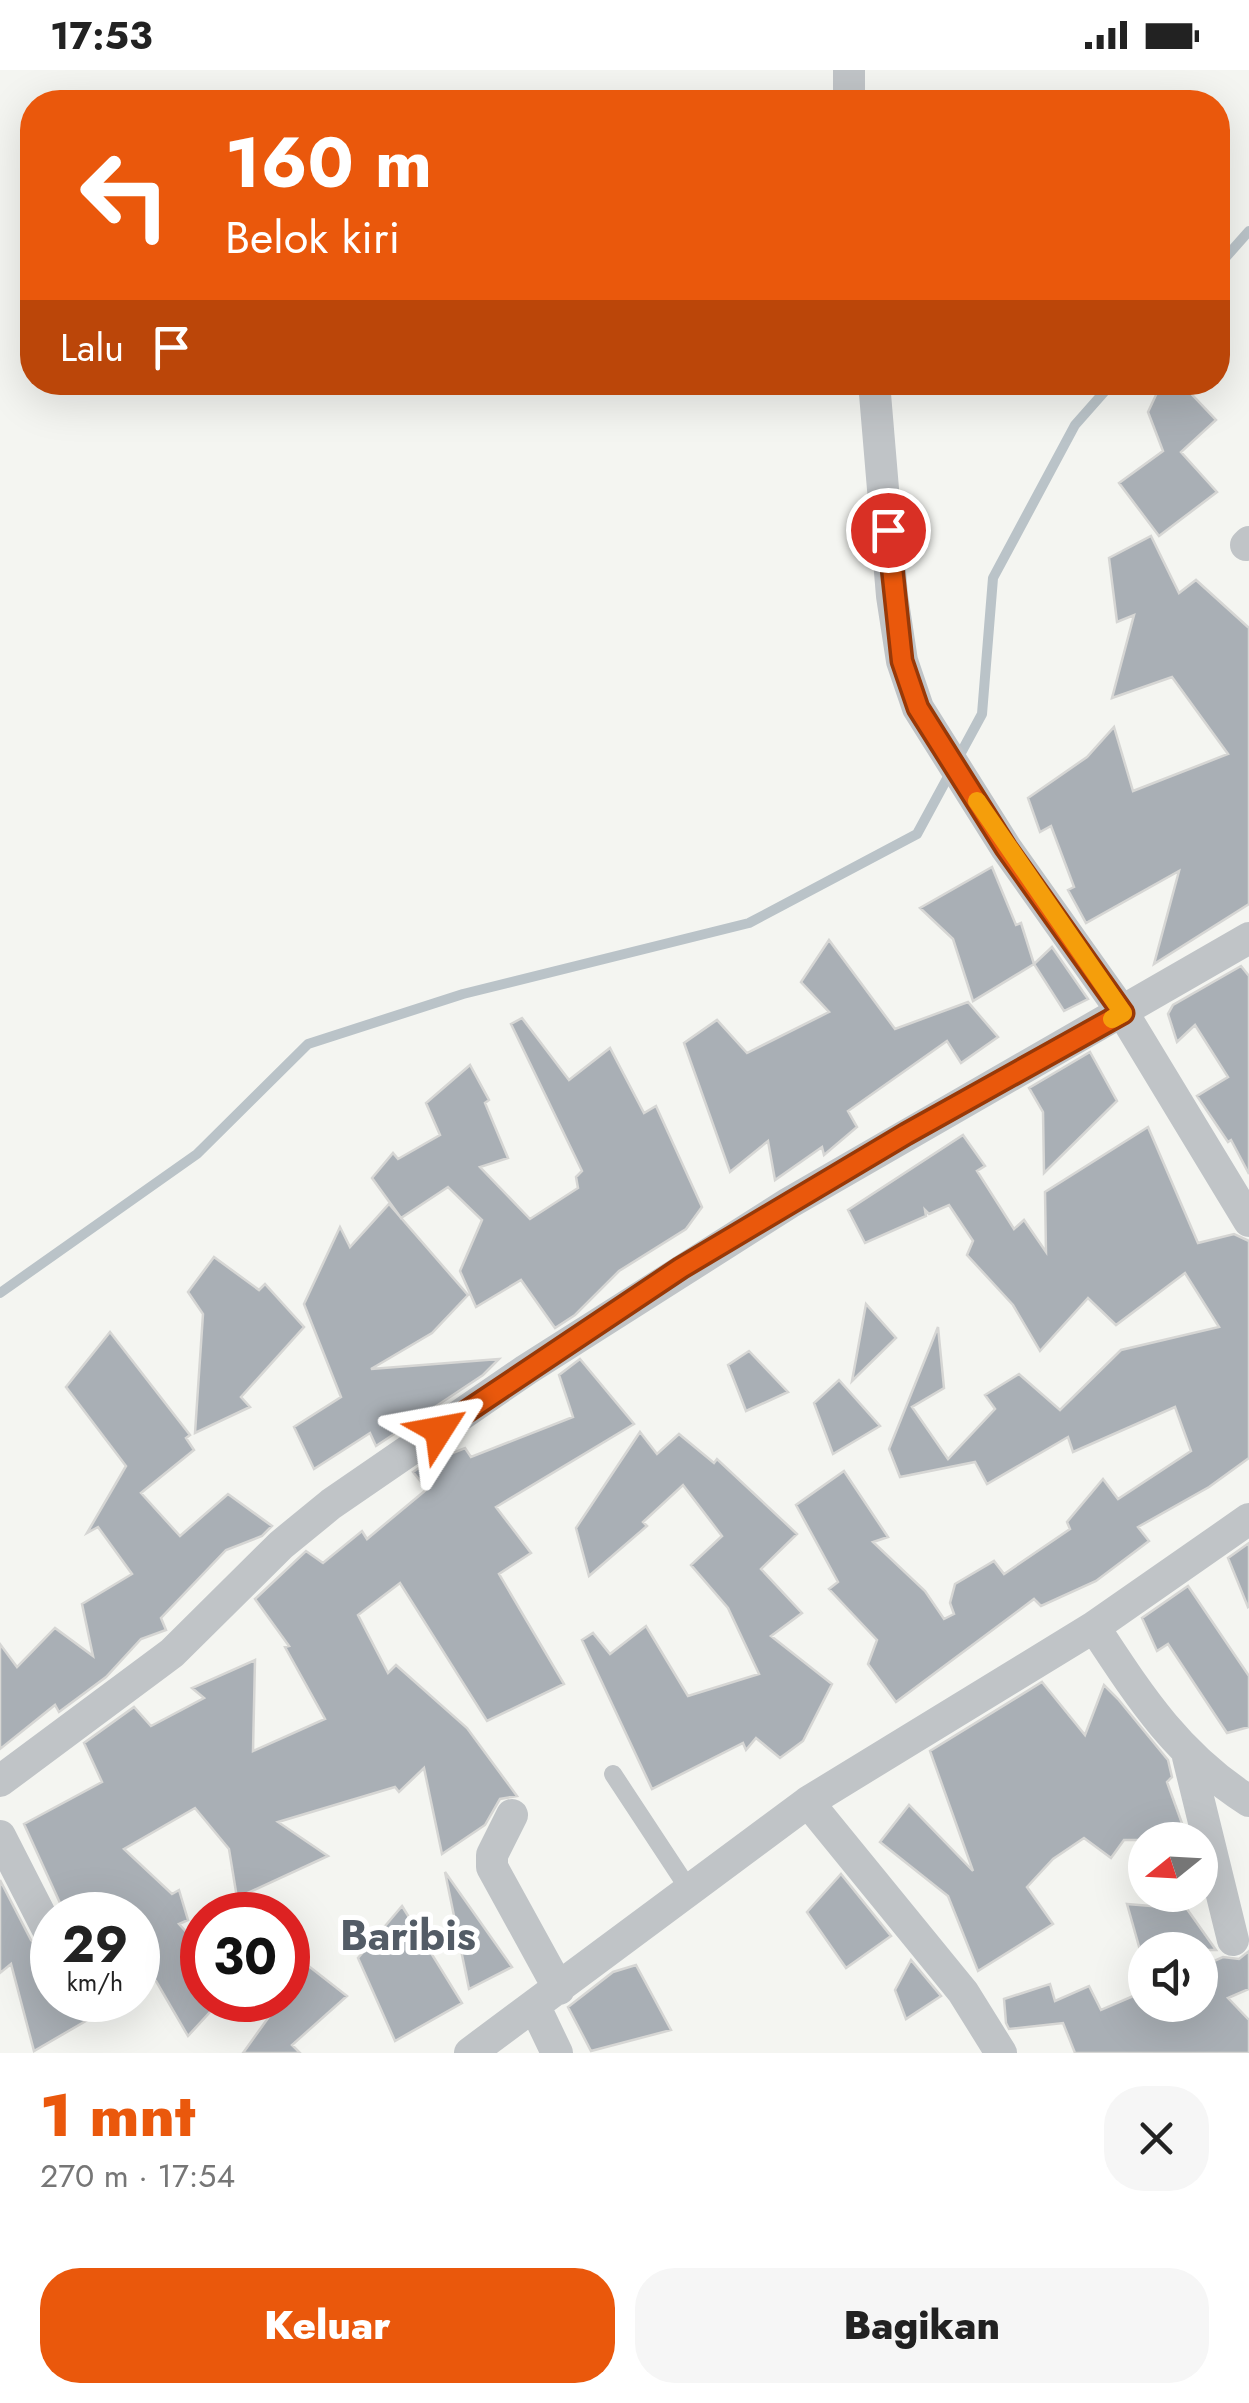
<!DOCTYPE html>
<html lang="id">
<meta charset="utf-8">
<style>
body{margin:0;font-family:Jost,sans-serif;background:#f6f6f6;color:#222;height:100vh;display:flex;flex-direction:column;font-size:38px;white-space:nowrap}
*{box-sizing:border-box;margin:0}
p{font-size:32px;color:#767676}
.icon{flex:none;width:55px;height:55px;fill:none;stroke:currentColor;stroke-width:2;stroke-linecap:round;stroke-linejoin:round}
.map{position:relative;height:1983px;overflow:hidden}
.sheet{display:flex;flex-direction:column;background:#fff;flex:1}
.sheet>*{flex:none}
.guide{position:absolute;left:20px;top:20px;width:1210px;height:305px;border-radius:40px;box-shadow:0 10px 40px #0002;background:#ea580c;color:#fff;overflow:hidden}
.needle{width:65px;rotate:252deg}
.tools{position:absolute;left:1128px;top:1752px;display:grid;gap:20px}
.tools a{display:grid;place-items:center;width:90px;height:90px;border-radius:50%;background:#fff;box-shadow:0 10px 40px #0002;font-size:50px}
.speed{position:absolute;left:30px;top:1822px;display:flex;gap:20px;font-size:50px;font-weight:700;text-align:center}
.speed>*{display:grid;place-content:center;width:130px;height:130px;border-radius:50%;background:#fff;box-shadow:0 10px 40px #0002;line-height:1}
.speed small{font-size:25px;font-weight:400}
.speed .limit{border:15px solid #d22;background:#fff;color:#111}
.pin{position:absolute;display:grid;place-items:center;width:85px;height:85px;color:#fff;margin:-42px;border:5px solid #fff;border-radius:50%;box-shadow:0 2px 10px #0007}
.me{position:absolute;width:110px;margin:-55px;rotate:56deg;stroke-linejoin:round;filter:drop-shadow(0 0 8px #0008)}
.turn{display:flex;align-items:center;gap:35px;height:210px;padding:0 40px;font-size:45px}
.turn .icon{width:130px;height:130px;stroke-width:2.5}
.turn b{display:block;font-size:70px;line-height:85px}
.then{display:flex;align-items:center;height:95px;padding:0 40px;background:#0003;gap:20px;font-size:38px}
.round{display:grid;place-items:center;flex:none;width:105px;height:105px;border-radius:40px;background:#f6f6f6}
.headline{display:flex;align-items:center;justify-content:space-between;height:170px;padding:0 40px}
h1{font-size:60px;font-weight:800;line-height:75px;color:#ea580c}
.cta{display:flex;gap:20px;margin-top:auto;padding:20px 40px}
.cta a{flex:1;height:115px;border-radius:40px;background:#ea580c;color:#fff;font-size:40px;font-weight:800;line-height:115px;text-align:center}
.cta a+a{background:#f6f6f6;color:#222}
.status{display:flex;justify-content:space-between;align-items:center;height:70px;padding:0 50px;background:#fff;direction:ltr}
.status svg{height:28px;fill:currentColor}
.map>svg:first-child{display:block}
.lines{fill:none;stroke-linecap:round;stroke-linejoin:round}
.stream{stroke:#bac3c8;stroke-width:10}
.building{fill:#a9afb5;stroke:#d6d6d4;stroke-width:2.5}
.service{stroke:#c0c4c7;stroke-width:18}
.minor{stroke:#c0c4c7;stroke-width:32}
.route-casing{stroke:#983908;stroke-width:25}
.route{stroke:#ea580c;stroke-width:18}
.slow{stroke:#f59e0b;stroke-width:18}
.labels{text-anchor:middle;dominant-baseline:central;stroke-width:10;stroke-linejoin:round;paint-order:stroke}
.quarter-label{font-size:42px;font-weight:bold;fill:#535c66;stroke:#fff}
</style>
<div class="status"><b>17:53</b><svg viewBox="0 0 49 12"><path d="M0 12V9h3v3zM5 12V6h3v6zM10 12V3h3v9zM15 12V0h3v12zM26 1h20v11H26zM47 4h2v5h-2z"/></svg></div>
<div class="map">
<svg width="1249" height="1983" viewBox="0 0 1249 1983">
<rect width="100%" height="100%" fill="#f4f5f1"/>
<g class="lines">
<path class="stream" d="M 1218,196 L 1249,161
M 0,1223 L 197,1084 L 308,974 L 463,924 L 749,853 L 917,764 L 982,644 L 993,508 L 1075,355 L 1113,312"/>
</g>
<path class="building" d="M 1162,312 L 1180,312 L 1216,350 L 1181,382 L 1217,422 L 1159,466 L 1119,413 L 1163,381 L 1148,342 Z
M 1151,466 L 1179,523 L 1196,510 L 1249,558 L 1249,834 L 1154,894 L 1179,801 L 1086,853 L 1068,820 L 1074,817 L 1051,756 L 1040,762 L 1028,728 L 1087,687 L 1114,657 L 1133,721 L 1228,684 L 1172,607 L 1112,628 L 1134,545 L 1117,552 L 1109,488 Z
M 992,797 L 1016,855 L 1021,853 L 1034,894 L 973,931 L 953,869 L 920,838 Z
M 829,870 L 895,959 L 968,932 L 998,967 L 961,993 L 947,971 L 848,1041 L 857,1057 L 824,1085 L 822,1077 L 775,1110 L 768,1071 L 730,1102 L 684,973 L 717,950 L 747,983 L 829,942 L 801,912 Z
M 1052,877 L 1088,929 L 1064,941 L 1034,894 Z
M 1241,896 L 1249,906 L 1249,1104 L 1231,1070 L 1228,1072 L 1197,1026 L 1228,1007 L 1195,955 L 1177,972 L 1168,944 L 1173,935 Z
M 522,948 L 569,1010 L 610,978 L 644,1043 L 656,1036 L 702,1137 L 686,1159 L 619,1201 L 575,1245 L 555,1258 L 521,1210 L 476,1237 L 460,1201 L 482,1150 L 448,1117 L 401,1148 L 372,1108 L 393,1083 L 398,1089 L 440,1065 L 426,1033 L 470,995 L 489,1030 L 485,1033 L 508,1088 L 480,1097 L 530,1149 L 578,1118 L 576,1107 L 582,1101 L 511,954 Z
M 1090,982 L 1117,1031 L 1044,1103 L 1043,1042 L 1029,1018 Z
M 1148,1057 L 1198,1173 L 1234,1164 L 1249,1171 L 1249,1388 L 1209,1417 L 1138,1457 L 1149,1471 L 1096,1511 L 1041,1536 L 1034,1529 L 896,1632 L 868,1594 L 877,1570 L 829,1519 L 838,1512 L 796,1435 L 844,1401 L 888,1467 L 873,1472 L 925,1521 L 944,1549 L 954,1544 L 950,1533 L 955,1514 L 994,1491 L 1004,1504 L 1070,1459 L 1067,1452 L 1103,1409 L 1118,1429 L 1191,1381 L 1175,1337 L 1073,1382 L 1068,1367 L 987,1414 L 975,1392 L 900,1407 L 889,1379 L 938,1257 L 944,1318 L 912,1337 L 948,1389 L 995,1339 L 985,1325 L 1019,1304 L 1060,1340 L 1121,1280 L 1219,1257 L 1185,1203 L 1116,1255 L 1088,1228 L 1040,1281 L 1013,1235 L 967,1185 L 973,1171 L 949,1135 L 929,1144 L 925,1140 L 926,1146 L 865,1173 L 848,1140 L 963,1065 L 985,1096 L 977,1101 L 1014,1159 L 1024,1150 L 1046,1182 L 1045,1122 Z
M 389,1134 L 468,1225 L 432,1263 L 371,1299 L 499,1289 L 483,1305 L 376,1376 L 370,1363 L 314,1399 L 294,1357 L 341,1327 L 304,1234 L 340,1157 L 350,1177 Z
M 214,1187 L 259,1220 L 265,1214 L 304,1257 L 241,1327 L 250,1337 L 195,1363 L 203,1244 L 188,1222 Z
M 866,1234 L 896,1268 L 852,1311 Z
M 110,1262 L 190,1365 L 186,1368 L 194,1380 L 141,1423 L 180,1466 L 228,1424 L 272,1456 L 262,1466 L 226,1480 L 161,1548 L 166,1560 L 141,1569 L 106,1607 L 59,1642 L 55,1635 L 0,1679 L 0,1574 L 17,1597 L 55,1558 L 93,1586 L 82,1534 L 132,1504 L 98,1457 L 87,1463 L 126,1396 L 66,1317 Z
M 749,1281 L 788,1322 L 746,1341 L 728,1295 Z
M 580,1289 L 634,1354 L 496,1437 L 531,1483 L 499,1504 L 564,1614 L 487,1651 L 400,1513 L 358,1545 L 388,1603 L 396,1595 L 467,1658 L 517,1726 L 500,1729 L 485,1755 L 442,1784 L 424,1698 L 399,1722 L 395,1717 L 278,1752 L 328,1786 L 237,1828 L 229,1779 L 195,1738 L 124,1779 L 172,1824 L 179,1820 L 188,1850 L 179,1854 L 202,1879 L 202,1930 L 221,1930 L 188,1966 L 156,1911 L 138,1892 L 138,1845 L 96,1845 L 82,1828 L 65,1844 L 24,1754 L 102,1712 L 84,1673 L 134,1637 L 151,1656 L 204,1628 L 192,1618 L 255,1590 L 253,1681 L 325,1649 L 285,1577 L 289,1576 L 255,1529 L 306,1481 L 323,1493 L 362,1461 L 367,1469 L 427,1419 L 413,1402 L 423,1395 L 465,1378 L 471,1387 L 573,1347 L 559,1305 Z
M 839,1310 L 880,1356 L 833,1384 L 814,1333 Z
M 640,1362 L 657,1384 L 679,1364 L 714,1393 L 717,1389 L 797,1464 L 761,1499 L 802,1543 L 771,1566 L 832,1614 L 803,1671 L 780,1688 L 756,1668 L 746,1680 L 743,1673 L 652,1719 L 582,1570 L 593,1563 L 610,1584 L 646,1556 L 688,1626 L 759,1604 L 728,1538 L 691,1495 L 722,1466 L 683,1415 L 643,1452 L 647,1456 L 589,1506 L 576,1458 Z
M 1249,1473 L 1249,1536 L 1248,1537 L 1228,1488 Z
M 1188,1516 L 1249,1606 L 1249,1657 L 1227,1663 L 1168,1574 L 1157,1581 L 1142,1548 Z
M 1042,1612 L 1085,1665 L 1104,1615 L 1118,1629 L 1168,1690 L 1172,1707 L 1167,1712 L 1188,1770 L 1124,1770 L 1111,1788 L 1084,1768 L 1053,1789 L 1027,1817 L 1053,1854 L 978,1901 L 948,1826 L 880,1772 L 909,1735 L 973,1801 L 930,1681 Z
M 445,1802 L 512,1897 L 469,1919 Z
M 841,1804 L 891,1866 L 846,1898 L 807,1842 Z
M 0,1810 L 31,1870 L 38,1877 L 52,1879 L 52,1930 L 122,1930 L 34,1981 L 11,1894 L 0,1903 Z
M 1127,1834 L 1187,1839 L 1216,1880 L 1140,1880 Z
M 402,1836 L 462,1933 L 395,1971 L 358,1888 Z
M 1249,1881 L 1249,1919 L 1228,1928 L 1249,1950 L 1249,1983 L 1075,1983 L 1063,1953 L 1009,1959 L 1006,1953 L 1004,1929 L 1050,1914 L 1055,1931 L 1089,1916 L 1101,1940 L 1145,1921 L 1145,1935 L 1200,1935 L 1200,1897 L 1223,1887 L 1239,1889 Z
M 911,1890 L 941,1926 L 906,1949 L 895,1920 Z
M 306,1894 L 347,1926 L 292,1975 L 300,1983 L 243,1983 L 281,1930 L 288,1930 L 288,1920 Z
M 636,1895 L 671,1960 L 591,1981 L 568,1937 L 613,1902 Z"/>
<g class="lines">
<path class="service" d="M 613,1704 L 688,1818"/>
<path class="minor" d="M 849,0 L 849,32
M 874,312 L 892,526 L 902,591 L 918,638 L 1006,778 L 1123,943 L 1249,1151
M 1246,475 L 1249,472
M 1094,1557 C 1140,1627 1177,1685 1249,1731
M 1188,1687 L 1233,1870
M 0,1711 L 172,1583 L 281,1475 L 331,1434 L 526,1300 L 789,1133 L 1249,868
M 808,1732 L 963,1922 L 1001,1983
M 512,1745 L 492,1785 L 492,1797 L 559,1919
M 0,1766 L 48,1860
M 535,1937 L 557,1983
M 470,1983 L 808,1732 L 1094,1557 L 1249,1449"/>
</g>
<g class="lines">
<defs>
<path id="route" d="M 439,1360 L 681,1198 L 906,1064 L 1123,943 L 1006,778 L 918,638 L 902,591 L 888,460"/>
</defs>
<use href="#route" class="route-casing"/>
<use href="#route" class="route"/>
<path class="slow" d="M 977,731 L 1123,943 L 1112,949"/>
</g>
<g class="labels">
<g class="quarter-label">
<text x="408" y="1865">Baribis</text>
</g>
</g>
</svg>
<div class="tools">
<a><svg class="needle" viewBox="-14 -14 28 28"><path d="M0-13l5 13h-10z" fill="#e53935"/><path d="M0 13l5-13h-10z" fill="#767676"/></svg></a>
<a><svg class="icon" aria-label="sound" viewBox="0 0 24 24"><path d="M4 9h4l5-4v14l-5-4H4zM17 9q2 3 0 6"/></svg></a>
</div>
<div class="speed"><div>29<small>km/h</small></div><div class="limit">30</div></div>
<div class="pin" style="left:888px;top:460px;background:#d93025"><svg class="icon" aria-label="arrive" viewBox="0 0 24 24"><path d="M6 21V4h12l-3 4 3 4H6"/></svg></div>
<svg class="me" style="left:439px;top:1360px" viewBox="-20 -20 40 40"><path d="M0-17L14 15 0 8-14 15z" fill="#ea580c" stroke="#fff" stroke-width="4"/></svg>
<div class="guide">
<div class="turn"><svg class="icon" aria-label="left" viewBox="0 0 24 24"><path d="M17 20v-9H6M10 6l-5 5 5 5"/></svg><div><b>160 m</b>Belok kiri</div></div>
<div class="then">Lalu<svg class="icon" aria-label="arrive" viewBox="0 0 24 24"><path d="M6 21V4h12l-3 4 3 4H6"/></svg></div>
</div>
</div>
<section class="sheet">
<div class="headline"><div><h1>1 mnt</h1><p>270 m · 17:54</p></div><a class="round"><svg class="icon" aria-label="close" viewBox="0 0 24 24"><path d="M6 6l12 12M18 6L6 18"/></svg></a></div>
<div class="cta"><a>Keluar</a><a>Bagikan</a></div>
</section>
